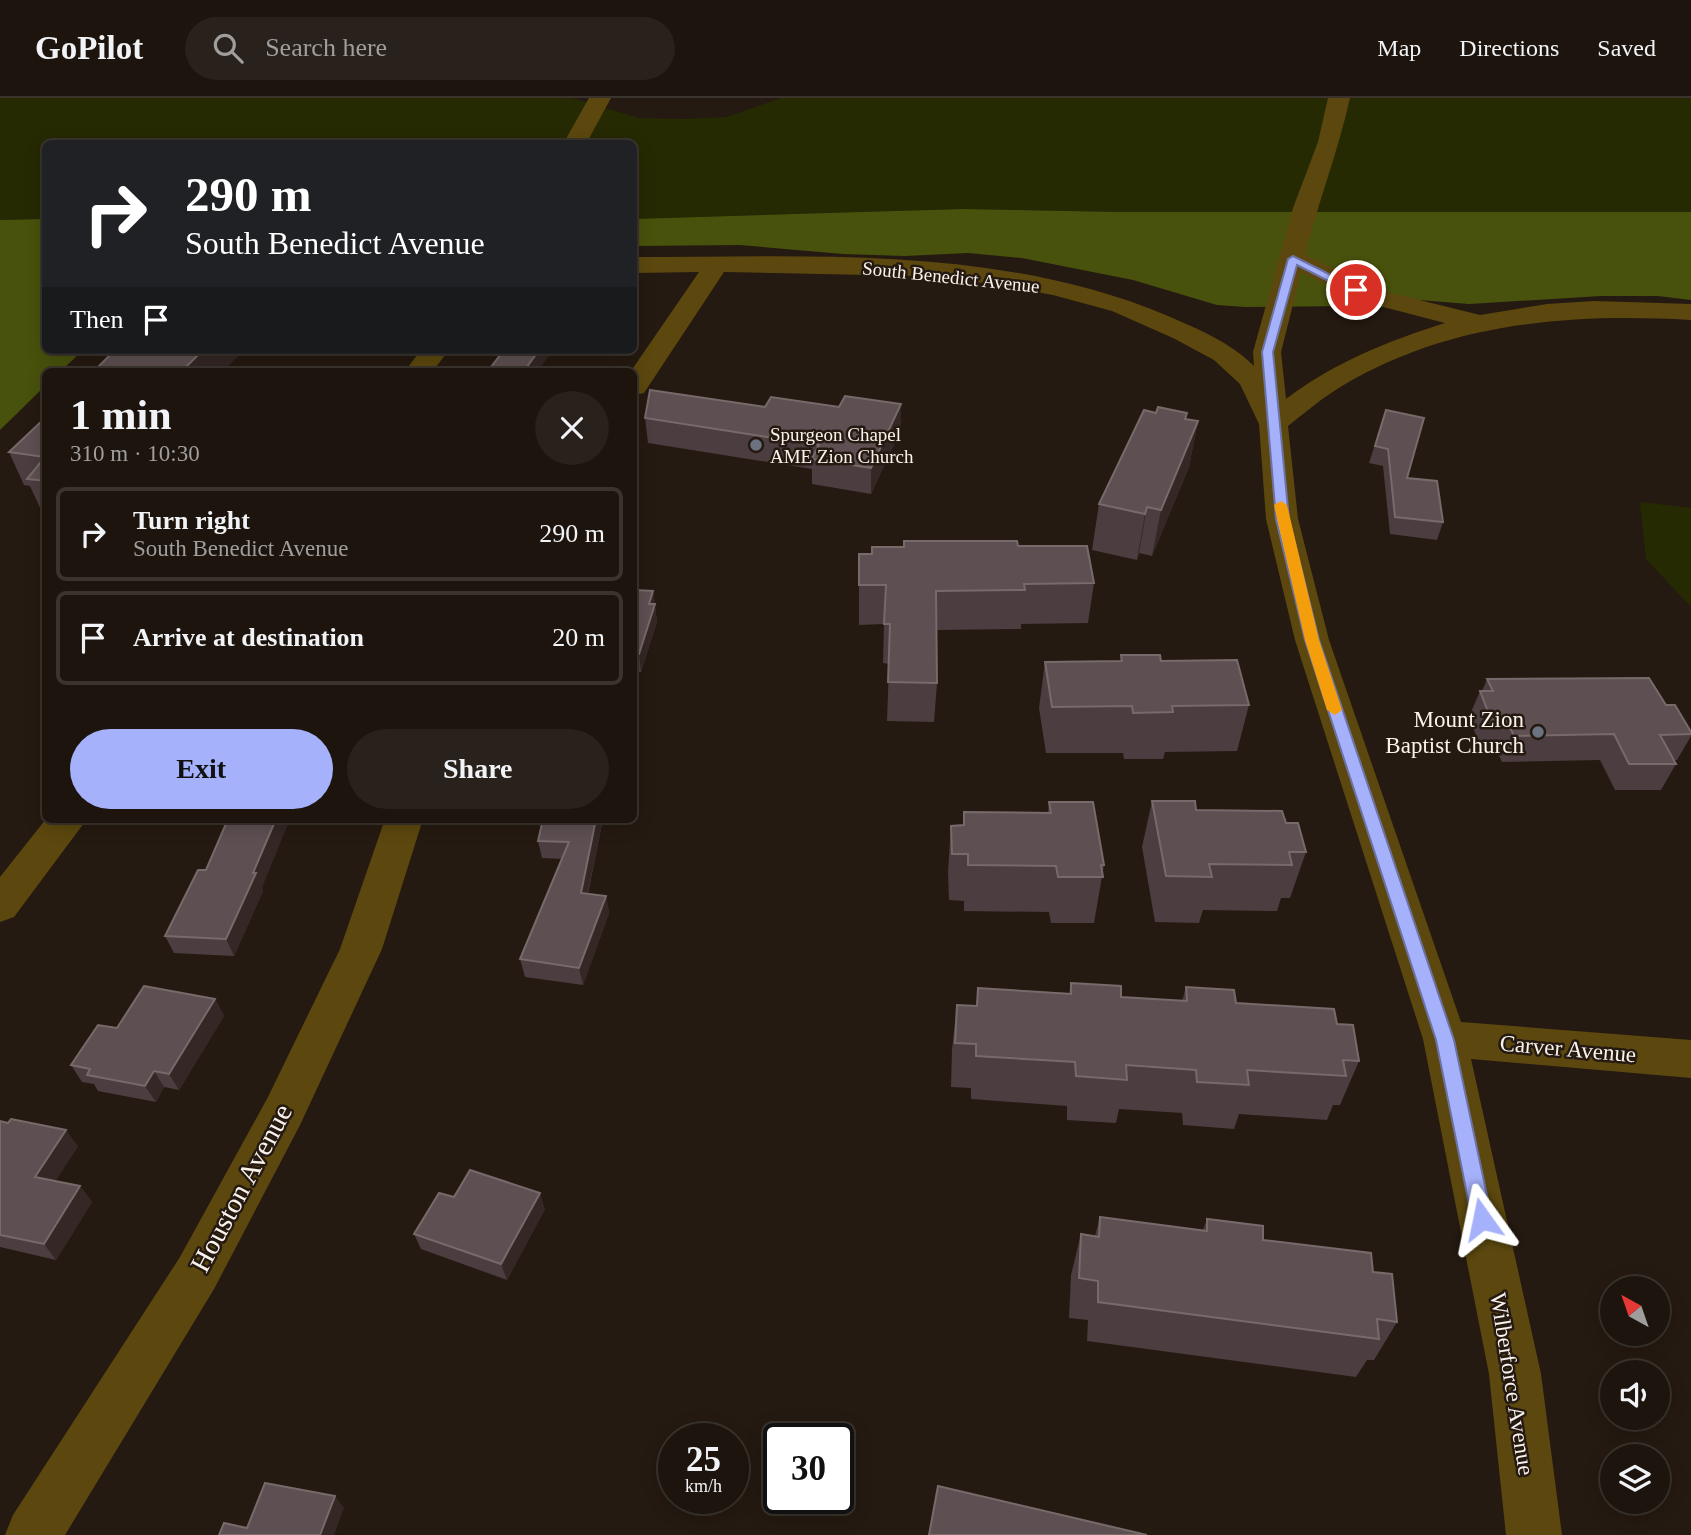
<!DOCTYPE html>
<meta charset="utf-8">
<style>
body{margin:0;font-family:"Times New Roman",serif;background:#29211b;color:#f1f3f6;height:100vh;display:flex;flex-direction:column;font-size:26px;white-space:nowrap}
*{box-sizing:border-box;margin:0}
p{font-size:23px;color:#a09e9d}
.icon{flex:none;width:38px;height:38px;fill:none;stroke:currentColor;stroke-width:2;stroke-linecap:round;stroke-linejoin:round}
.map{position:relative;flex:1;overflow:hidden}
.drawer{position:absolute;left:42px;top:270px;width:595px;height:455px;display:flex;flex-direction:column;background:#1c140d;border-radius:10px;box-shadow:0 4px 18px #0003,0 0 0 2px #3a332e}
.drawer>*{flex:none}
.banner{position:absolute;left:42px;top:42px;width:595px;height:214px;border-radius:10px;box-shadow:0 4px 18px #0003,0 0 0 2px #3a332e;background:#202124;color:#fff;overflow:hidden}
.needle{width:46px;rotate:320deg}
.buttons{position:absolute;left:1600px;top:1178px;display:grid;gap:14px}
.buttons a{display:grid;place-items:center;width:70px;height:70px;border-radius:50%;background:#1c140d;box-shadow:0 4px 18px #0003,0 0 0 2px #3a332e;font-size:35px}
.speed{position:absolute;left:658px;top:1325px;display:flex;gap:14px;font-size:35px;font-weight:700;text-align:center}
.speed>*{display:grid;place-content:center;width:91px;height:91px;border-radius:50%;background:#1c140d;box-shadow:0 4px 18px #0003,0 0 0 2px #3a332e;line-height:1}
.speed small{font-size:18px;font-weight:400}
.speed .limit{border:4px solid #111;border-radius:10px;background:#fff;color:#111}
.pin{position:absolute;display:grid;place-items:center;width:60px;height:60px;color:#fff;margin:-30px;border:4px solid #fff;border-radius:50%;box-shadow:0 2px 7px #0007}
.me{position:absolute;width:77px;margin:-38px;rotate:348deg;stroke-linejoin:round;filter:drop-shadow(0 0 5px #0008)}
.turn{display:flex;align-items:center;gap:24px;height:147px;padding:0 28px;font-size:32px}
.turn .icon{width:91px;height:91px;stroke-width:2.5}
.turn b{display:block;font-size:49px;line-height:60px}
.then{display:flex;align-items:center;height:66px;padding:0 28px;background:#0003;gap:14px;font-size:26px}
.round{display:grid;place-items:center;flex:none;width:74px;height:74px;border-radius:37px;background:#29211b}
.overview{display:flex;align-items:center;justify-content:space-between;height:119px;padding:0 28px}
h1{font-size:42px;font-weight:700;line-height:52px}
.button{display:flex;gap:14px;margin-top:auto;padding:14px 28px}
.button a{flex:1;height:80px;border-radius:42px;background:#a6b1fc;color:#111;font-size:28px;font-weight:700;line-height:80px;text-align:center}
.button a+a{background:#29211b;color:#f1f3f6}
ul{padding:0;list-style:none}
li{display:flex;align-items:center;gap:21px;height:94px;margin:0 14px 10px;padding:0 14px;border:4px solid #3a332e;border-radius:10px}
li div{flex:1}
li b{display:block;font-size:26px}
li em{font-style:normal}
header{display:flex;align-items:center;gap:42px;box-sizing:border-box;height:98px;padding:0 35px;background:#1c140d;border-bottom:2px solid #3a332e}
header strong{font-size:33px}
nav{display:flex;gap:38px;margin-inline-start:auto;font-size:24px}
.search{width:490px;height:63px;background:#29211b;display:flex;align-items:center;gap:18px;box-sizing:border-box;padding:0 24px;border-radius:38px;color:#a09e9d;font-size:26px}
.map>svg:first-child{display:block}
.green{fill:#252a03}
.forest{fill:#49520c}
.lines{fill:none;stroke-linecap:round;stroke-linejoin:round}
.minor{fill:#5c480e;fill-rule:evenodd}
.tertiary{fill:#5c480e;fill-rule:evenodd}
.wall{fill:#4b3d40}
.shaded-wall{fill:#342725}
.building{fill:#5e5052;stroke:#766a6a;stroke-width:2}
.route{fill:#a6b1fc;stroke:#6c73a4;stroke-width:2}
.slow{fill:#f59e0b}
.worship-dot{fill:#6b7280;stroke:#251a11;stroke-width:2.5}
.labels{text-anchor:middle;dominant-baseline:central;stroke-width:5;stroke-linejoin:round;paint-order:stroke}
.far-street-label{font-size:19px;fill:#faf3ec;stroke:#251a11}
.far-poi-label{font-size:19px;fill:#faf3ec;stroke:#251a11;text-anchor:start}
.poi-label{font-size:23px;fill:#faf3ec;stroke:#251a11;text-anchor:end}
.street-label{font-size:23px;fill:#faf3ec;stroke:#251a11}
.near-street-label{font-size:28px;fill:#faf3ec;stroke:#251a11}
</style>
<header>
<strong>GoPilot</strong>
<div class="search"><svg class="icon" aria-label="search" viewBox="0 0 24 24"><circle cx="10" cy="10" r="6"/><path d="M15 15l6 6"/></svg>Search here</div>
<nav><a>Map</a><a>Directions</a><a>Saved</a></nav>
</header>
<div class="map">
<svg width="1691" height="1437" viewBox="0 0 1691 1437">
<rect width="100%" height="100%" fill="#251a11"/>
<path class="green" d="M 0,0 L 572,0 L 639,20 L 684,21 L 727,19 L 781,0 L 1691,0 L 1691,114 L 1117,114 L 962,111 L 634,121 L 634,46 L 46,46 L 45,121 L 0,122 Z
M 1640,404 L 1691,410 L 1691,509 L 1646,461 Z"/>
<path class="forest" d="M 962,111 L 1117,114 L 1691,114 L 1691,202 L 1658,198 L 1601,198 L 1469,206 L 1382,199 L 1355,208 L 1245,209 L 1217,207 L 1133,182 L 1022,160 L 968,155 L 905,158 L 843,156 L 740,147 L 634,148 L 634,121 Z
M 45,121 L 46,252 L 83,252 L 61,273 L 46,273 L 45,288 L 0,332 L 0,122 Z"/>
<g class="lines">
<path class="minor" d="M 1328,0 L 1350,0 C 1338,54 1318,104 1305,157 L 1387,194 L 1480,217 L 1547,206 L 1594,203 L 1691,206 L 1691,222 C 1565,215 1440,225 1331,295 C 1316,305 1302,317 1288,328 L 1298,421 L 1329,542 L 1461,924 L 1691,942 L 1691,980 L 1471,961 L 1541,1276 L 1562,1437 L 1506,1437 L 1489,1276 L 1423,941 L 1295,542 L 1266,421 L 1259,326 L 1240,286 L 1214,262 L 1173,240 L 1112,213 L 1053,197 L 986,185 L 915,178 L 724,174 L 644,295 L 634,297 L 634,273 L 631,273 L 699,174 L 634,175 L 634,159 C 812,159 1000,147 1168,218 C 1198,231 1230,244 1254,268 L 1253,254 L 1293,110 L 1318,44 ZM 1301,175 L 1368,205 L 1445,225 C 1388,243 1333,265 1286,301 L 1281,254 Z
M 385,721 L 423,721 L 382,851 L 300,1027 L 214,1191 L 65,1437 L 5,1437 L 13,1417 L 180,1159 L 268,999 L 340,851 Z"/>
<path class="tertiary" d="M 589,0 L 611,0 L 586,46 L 563,46 Z
M 421,252 L 449,252 L 433,273 L 405,273 Z
M 46,721 L 87,721 L 14,819 L 0,824 L 0,779 Z"/>
</g>
<path class="wall" d="M 1386,312 L 1407,380 L 1443,424 L 1437,442 L 1390,436 L 1383,368 L 1369,365 Z
M 1156,315 L 1187,315 L 1186,321 L 1198,323 L 1189,369 L 1152,458 L 1139,455 L 1137,462 L 1092,452 L 1099,406 Z
M 46,319 L 46,414 L 42,414 L 30,388 L 24,387 L 9,354 Z
M 645,320 L 901,331 L 871,396 L 812,386 L 812,371 L 648,345 Z
M 904,443 L 1018,448 L 1094,485 L 1088,525 L 1021,526 L 1021,531 L 937,532 L 937,585 L 934,624 L 887,623 L 889,566 L 883,565 L 884,526 L 859,527 L 859,456 L 872,456 L 903,449 Z
M 634,492 L 653,493 L 657,524 L 641,574 L 634,573 Z
M 1121,557 L 1161,563 L 1249,607 L 1237,653 L 1165,654 L 1163,661 L 1124,661 L 1123,655 L 1046,655 L 1039,610 L 1045,564 L 1120,563 Z
M 1487,581 L 1666,607 L 1691,634 L 1691,638 L 1677,662 L 1674,662 L 1676,666 L 1661,692 L 1615,692 L 1600,662 L 1502,664 L 1495,649 L 1481,650 L 1469,619 L 1480,593 L 1482,593 Z
M 1152,703 L 1196,712 L 1286,725 L 1306,754 L 1290,800 L 1281,800 L 1277,813 L 1203,812 L 1199,825 L 1155,824 L 1142,749 Z
M 1049,704 L 1104,767 L 1094,825 L 1051,825 L 1049,814 L 964,813 L 964,803 L 949,802 L 948,774 L 951,728 L 963,727 L 964,714 L 1048,715 Z
M 543,721 L 603,721 L 588,796 L 606,798 L 609,815 L 583,887 L 525,879 L 520,861 L 562,761 L 542,760 L 538,743 Z
M 262,790 L 263,793 L 234,858 L 174,855 L 165,838 Z
M 1071,885 L 1121,899 L 1182,903 L 1186,889 L 1236,905 L 1337,926 L 1359,963 L 1340,1007 L 1333,1007 L 1327,1022 L 1239,1016 L 1234,1031 L 1183,1027 L 1182,1015 L 1119,1011 L 1116,1025 L 1067,1022 L 1067,1008 L 971,1001 L 971,990 L 951,989 L 952,951 L 957,907 L 976,908 L 978,890 L 1069,895 Z
M 215,901 L 224,918 L 179,992 L 164,989 L 156,1004 L 98,993 L 94,986 L 82,984 L 71,967 L 117,930 Z
M 0,1023 L 78,1048 L 55,1083 L 80,1088 L 92,1104 L 56,1162 L 0,1149 Z
M 454,1099 L 545,1111 L 507,1182 L 421,1151 L 414,1136 Z
M 1100,1119 L 1203,1132 L 1207,1121 L 1263,1142 L 1373,1174 L 1397,1224 L 1374,1262 L 1367,1262 L 1356,1279 L 1087,1243 L 1088,1222 L 1069,1220 L 1071,1177 L 1081,1136 L 1095,1138 Z"/>
<path class="shaded-wall" d="M 203,252 L 240,252 L 241,255 L 224,273 L 182,273 Z
M 539,252 L 553,252 L 538,273 L 524,273 Z
M 901,306 L 901,331 L 871,396 L 871,370 Z
M 1198,323 L 1189,369 L 1152,458 L 1161,412 Z
M 1147,409 L 1139,455 L 1137,462 L 1145,416 Z
M 653,493 L 657,524 L 641,574 L 639,556 L 649,506 Z
M 276,721 L 290,721 L 262,790 L 263,793 L 234,858 L 226,841 Z
M 596,721 L 603,721 L 584,812 L 581,795 Z
M 606,798 L 609,815 L 583,887 L 579,870 Z
M 215,901 L 224,918 L 179,992 L 169,976 Z
M 154,973 L 164,989 L 156,1004 L 145,988 Z
M 66,1032 L 78,1048 L 48,1095 L 35,1079 Z
M 80,1088 L 92,1104 L 56,1162 L 44,1146 Z
M 540,1095 L 545,1111 L 507,1182 L 501,1166 Z
M 335,1398 L 344,1410 L 334,1437 L 320,1437 Z"/>
<path class="building" d="M 115,252 L 203,252 L 182,273 L 94,273 Z
M 504,252 L 539,252 L 524,273 L 488,273 Z
M 650,292 L 765,309 L 771,299 L 839,309 L 845,298 L 901,306 L 871,370 L 812,361 L 819,347 L 645,320 Z
M 1158,309 L 1187,315 L 1185,321 L 1198,323 L 1161,412 L 1147,409 L 1145,416 L 1099,406 L 1144,312 L 1156,315 Z
M 1386,312 L 1424,320 L 1407,380 L 1437,383 L 1443,424 L 1395,419 L 1388,351 L 1375,348 Z
M 46,319 L 46,383 L 27,381 L 45,359 L 9,354 Z
M 904,443 L 1017,443 L 1018,448 L 1087,448 L 1094,485 L 1024,486 L 1025,492 L 936,493 L 937,585 L 888,584 L 890,526 L 884,526 L 886,487 L 859,487 L 859,456 L 872,456 L 872,449 L 904,449 Z
M 634,492 L 653,493 L 649,506 L 655,506 L 639,556 L 634,556 Z
M 1121,557 L 1160,557 L 1161,563 L 1237,562 L 1249,607 L 1172,608 L 1173,614 L 1133,615 L 1132,608 L 1052,609 L 1045,564 L 1122,563 Z
M 1649,580 L 1666,607 L 1675,607 L 1691,634 L 1691,636 L 1660,637 L 1676,666 L 1629,666 L 1614,636 L 1514,638 L 1507,623 L 1492,624 L 1480,593 L 1493,593 L 1487,581 Z
M 1152,703 L 1195,703 L 1196,712 L 1282,713 L 1286,725 L 1298,725 L 1306,754 L 1289,754 L 1292,767 L 1209,766 L 1212,779 L 1166,778 Z
M 1049,704 L 1093,704 L 1104,767 L 1101,767 L 1103,779 L 1058,779 L 1056,768 L 968,767 L 968,756 L 952,756 L 951,728 L 964,727 L 964,714 L 1051,715 Z
M 228,721 L 276,721 L 253,775 L 256,775 L 226,841 L 165,838 L 198,772 L 206,772 Z
M 543,721 L 596,721 L 581,795 L 606,798 L 579,870 L 520,861 L 569,744 L 538,743 Z
M 1071,885 L 1121,888 L 1121,899 L 1187,903 L 1186,889 L 1234,892 L 1236,905 L 1334,911 L 1337,926 L 1353,927 L 1359,963 L 1343,962 L 1346,978 L 1247,972 L 1249,987 L 1197,984 L 1196,972 L 1126,967 L 1127,982 L 1076,978 L 1075,964 L 976,958 L 976,946 L 955,945 L 957,907 L 977,908 L 978,890 L 1071,896 Z
M 144,888 L 215,901 L 169,976 L 154,973 L 145,988 L 87,977 L 90,971 L 71,967 L 98,927 L 117,930 Z
M 11,1021 L 66,1032 L 35,1079 L 80,1088 L 44,1146 L 0,1137 L 0,1023 L 8,1025 Z
M 470,1072 L 540,1095 L 501,1166 L 414,1136 L 439,1095 L 454,1099 Z
M 1100,1119 L 1207,1133 L 1207,1121 L 1263,1128 L 1263,1142 L 1371,1155 L 1373,1174 L 1392,1176 L 1397,1224 L 1377,1221 L 1379,1241 L 1098,1204 L 1098,1183 L 1079,1180 L 1081,1136 L 1099,1139 Z
M 265,1385 L 335,1398 L 320,1437 L 219,1437 L 224,1425 L 247,1430 Z
M 938,1388 L 1147,1437 L 929,1437 Z"/>
<path class="route" d="M 1293,158 L 1361,192 L 1352,195 L 1297,167 L 1273,254 L 1289,421 L 1319,542 L 1454,942 L 1492,1121 L 1489,1128 L 1482,1130 L 1475,1128 L 1472,1121 L 1436,942 L 1305,542 L 1276,421 L 1262,254 L 1288,161 Z"/>
<path class="slow" d="M 1281,403 L 1287,407 L 1319,542 L 1342,612 L 1335,617 L 1327,612 L 1305,542 L 1274,407 Z"/>
<g class="worship-dot">
<circle cx="756" cy="347" r="7"/>
<circle cx="1538" cy="634" r="7"/>
</g>
<g class="labels">
<g class="far-street-label">
<text transform="translate(951 179) rotate(6)">South Benedict Avenue</text>
</g>
<g class="far-poi-label">
<text x="770" y="336">Spurgeon Chapel<tspan x="770" dy="22">AME Zion Church</tspan></text>
</g>
<g class="poi-label">
<text x="1524" y="621">Mount Zion<tspan x="1524" dy="26">Baptist Church</tspan></text>
</g>
<g class="street-label">
<text transform="translate(1568 951) rotate(5)">Carver Avenue</text>
<text transform="translate(1512 1286) rotate(81)">Wilberforce Avenue</text>
</g>
<g class="near-street-label">
<text transform="translate(241 1090) rotate(-62)">Houston Avenue</text>
</g>
</g>
</svg>
<div class="buttons">
<a><svg class="needle" viewBox="-14 -14 28 28"><path d="M0-13l5 13h-10z" fill="#e53935"/><path d="M0 13l5-13h-10z" fill="#a09e9d"/></svg></a>
<a><svg class="icon" aria-label="sound" viewBox="0 0 24 24"><path d="M4 9h4l5-4v14l-5-4H4zM17 9q2 3 0 6"/></svg></a>
<a><svg class="icon" aria-label="layers" viewBox="0 0 24 24"><path d="M12 4l9 5-9 5-9-5zM3 14l9 5 9-5"/></svg></a>
</div>
<div class="speed"><div>25<small>km/h</small></div><div class="limit">30</div></div>
<div class="pin" style="left:1356px;top:192px;background:#d93025"><svg class="icon" aria-label="arrive" viewBox="0 0 24 24"><path d="M6 21V4h12l-3 4 3 4H6"/></svg></div>
<svg class="me" style="left:1482px;top:1121px" viewBox="-20 -20 40 40"><path d="M0-17L14 15 0 8-14 15z" fill="#a6b1fc" stroke="#fff" stroke-width="4"/></svg>
<div class="banner">
<div class="turn"><svg class="icon" aria-label="right" viewBox="0 0 24 24"><path d="M7 20v-9h11M14 6l5 5-5 5"/></svg><div><b>290 m</b>South Benedict Avenue</div></div>
<div class="then">Then<svg class="icon" aria-label="arrive" viewBox="0 0 24 24"><path d="M6 21V4h12l-3 4 3 4H6"/></svg></div>
</div>
<section class="drawer">
<div class="overview"><div><h1>1 min</h1><p>310 m · 10:30</p></div><a class="round"><svg class="icon" aria-label="close" viewBox="0 0 24 24"><path d="M6 6l12 12M18 6L6 18"/></svg></a></div>
<ul>
<li><svg class="icon" aria-label="right" viewBox="0 0 24 24"><path d="M7 20v-9h11M14 6l5 5-5 5"/></svg><div><b>Turn right</b><p>South Benedict Avenue</p></div><em>290 m</em></li>
<li><svg class="icon" aria-label="arrive" viewBox="0 0 24 24"><path d="M6 21V4h12l-3 4 3 4H6"/></svg><div><b>Arrive at destination</b></div><em>20 m</em></li>
</ul>
<div class="button"><a>Exit</a><a>Share</a></div>
</section>
</div>
